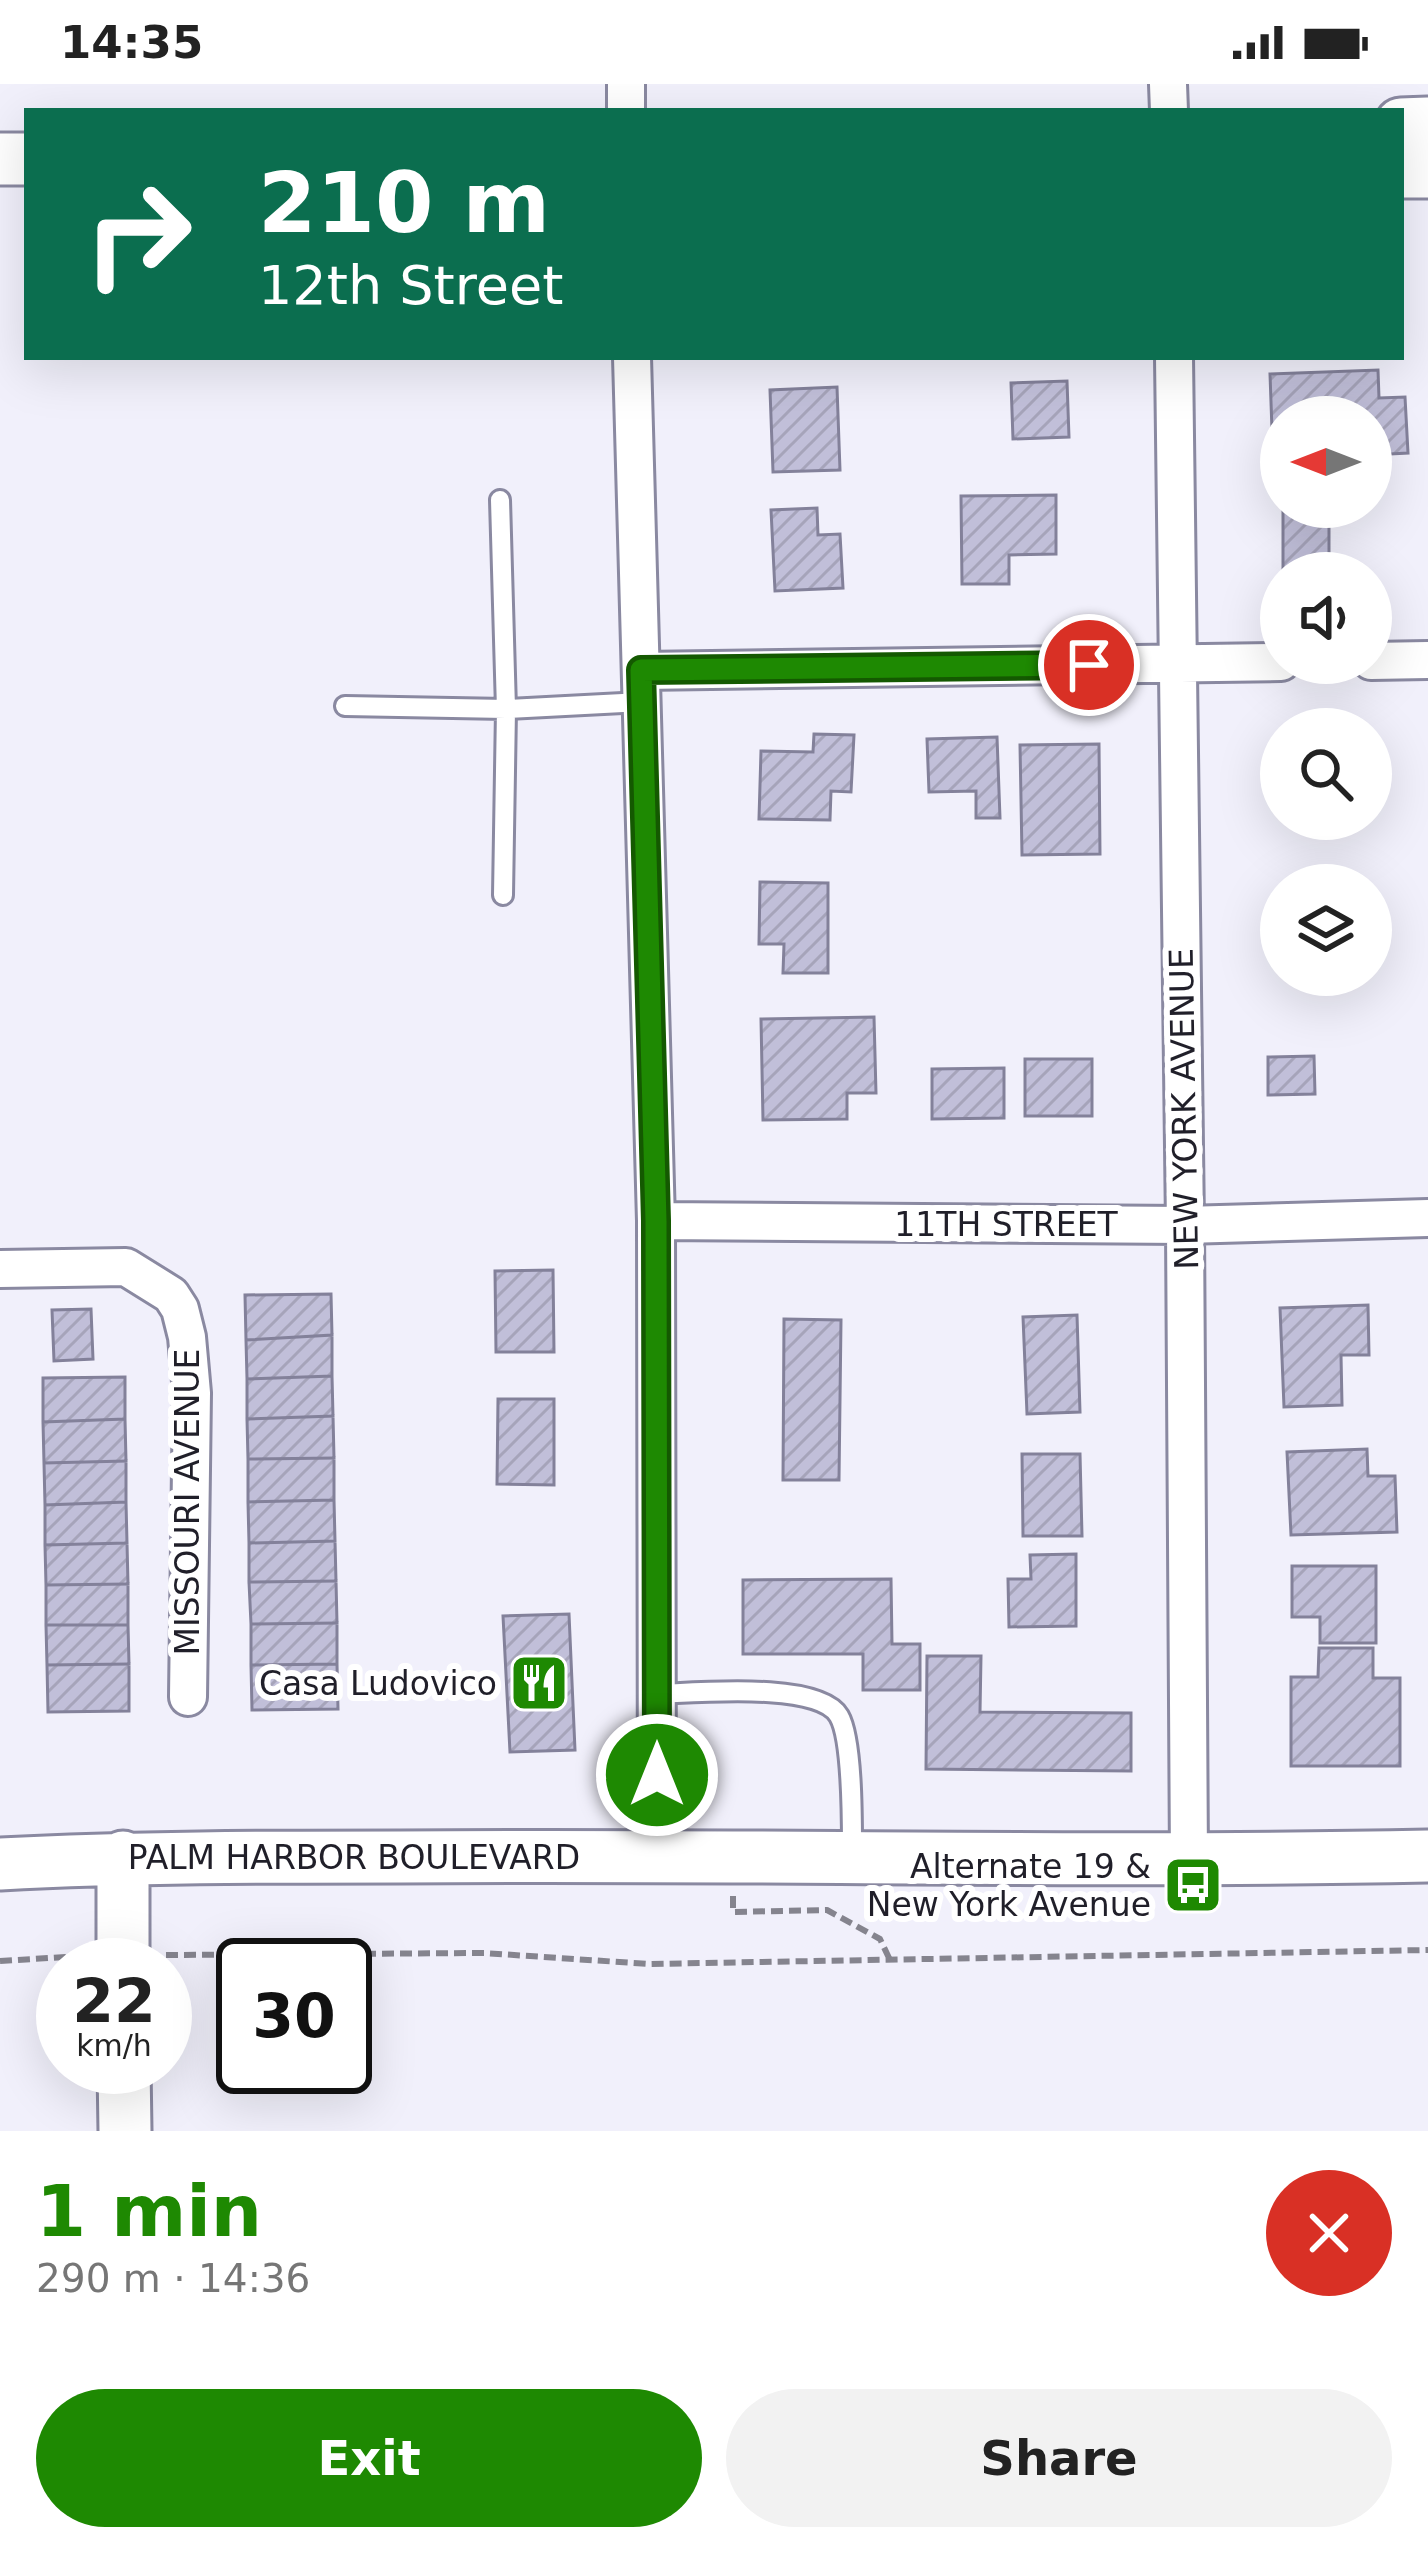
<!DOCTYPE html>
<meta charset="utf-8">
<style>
body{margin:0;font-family:"DejaVu Sans",sans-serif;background:#f2f2f2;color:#222;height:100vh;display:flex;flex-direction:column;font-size:45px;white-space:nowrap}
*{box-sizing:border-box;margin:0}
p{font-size:39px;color:#767676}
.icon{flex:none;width:66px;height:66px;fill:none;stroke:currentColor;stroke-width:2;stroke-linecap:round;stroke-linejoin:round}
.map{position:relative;height:2047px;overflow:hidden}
.sheet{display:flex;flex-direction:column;background:#fff;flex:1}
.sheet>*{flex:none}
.guide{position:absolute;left:24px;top:24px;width:1380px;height:252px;border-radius:0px;box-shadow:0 12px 48px #0002;background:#0b6e4f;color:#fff;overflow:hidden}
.needle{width:78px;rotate:270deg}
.buttons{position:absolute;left:1260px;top:312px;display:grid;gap:24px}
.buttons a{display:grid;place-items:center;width:132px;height:132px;border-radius:50%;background:#fff;box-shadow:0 12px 48px #0002;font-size:60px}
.speed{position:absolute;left:36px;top:1854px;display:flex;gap:24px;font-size:60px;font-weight:700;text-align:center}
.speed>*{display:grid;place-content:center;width:156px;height:156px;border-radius:50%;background:#fff;box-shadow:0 12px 48px #0002;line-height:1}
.speed small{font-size:30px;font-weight:400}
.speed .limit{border:6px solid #111;border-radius:18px;background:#fff;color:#111}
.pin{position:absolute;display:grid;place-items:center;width:102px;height:102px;color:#fff;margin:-51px;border:6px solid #fff;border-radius:50%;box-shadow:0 3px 12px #0007}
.me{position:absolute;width:132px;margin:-66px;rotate:0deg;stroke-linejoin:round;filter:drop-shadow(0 0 9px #0008)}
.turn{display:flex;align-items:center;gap:42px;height:252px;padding:0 36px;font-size:54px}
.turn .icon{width:156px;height:156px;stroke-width:2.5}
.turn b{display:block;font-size:84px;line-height:102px}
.round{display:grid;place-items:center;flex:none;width:126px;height:126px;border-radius:63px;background:#f2f2f2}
.summary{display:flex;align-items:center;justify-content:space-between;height:204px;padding:0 36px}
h1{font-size:72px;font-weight:700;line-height:90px;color:#1e8902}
.button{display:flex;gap:24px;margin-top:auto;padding:24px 36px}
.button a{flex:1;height:138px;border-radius:72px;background:#1e8902;color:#fff;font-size:48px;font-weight:700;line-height:138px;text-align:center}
.button a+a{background:#f2f2f2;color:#222}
.status{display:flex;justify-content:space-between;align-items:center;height:84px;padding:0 60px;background:#fff;direction:ltr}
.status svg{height:33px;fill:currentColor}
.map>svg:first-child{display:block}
.building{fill:url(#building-hatch);stroke:#83819a;stroke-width:3}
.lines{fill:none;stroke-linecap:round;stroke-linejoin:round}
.lane-casing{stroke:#8a89a1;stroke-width:24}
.street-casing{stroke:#8a89a1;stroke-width:42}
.secondary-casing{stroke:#8a89a1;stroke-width:57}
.path{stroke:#85848e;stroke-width:6;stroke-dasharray:12 6;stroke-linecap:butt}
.lane{stroke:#fff;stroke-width:18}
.street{stroke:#fff;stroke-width:36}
.secondary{stroke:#fff;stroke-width:51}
.route-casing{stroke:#145901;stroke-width:30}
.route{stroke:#1e8902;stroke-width:21}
.labels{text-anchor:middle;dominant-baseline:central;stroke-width:12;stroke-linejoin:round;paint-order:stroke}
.street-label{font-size:33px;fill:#201f29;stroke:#fff}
.poi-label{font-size:33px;fill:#201f29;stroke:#fff;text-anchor:end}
</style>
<div class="status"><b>14:35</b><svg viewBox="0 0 49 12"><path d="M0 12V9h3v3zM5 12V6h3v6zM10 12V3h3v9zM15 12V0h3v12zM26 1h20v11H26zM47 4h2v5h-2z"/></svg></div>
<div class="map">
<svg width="1428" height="2047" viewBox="0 0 1428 2047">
<defs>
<pattern id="building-hatch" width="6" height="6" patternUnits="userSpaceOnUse" patternTransform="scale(3)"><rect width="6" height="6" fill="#c1bfd9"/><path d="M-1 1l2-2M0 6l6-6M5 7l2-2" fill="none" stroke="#a6a4ba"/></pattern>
</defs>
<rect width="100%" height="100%" fill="#f1f0fb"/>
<path class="building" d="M 1378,286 L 1379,314 L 1405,313 L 1408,369 L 1371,371 L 1371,333 L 1281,333 L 1281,346 L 1272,346 L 1270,290 Z
M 1067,297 L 1069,353 L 1013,355 L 1011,299 Z
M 837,303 L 840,386 L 773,388 L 770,306 Z
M 1056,411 L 1056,470 L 1009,471 L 1009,500 L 962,500 L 961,412 Z
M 1283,423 L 1329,423 L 1329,489 L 1283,489 Z
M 817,424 L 818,451 L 840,450 L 843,504 L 775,507 L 771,426 Z
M 814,650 L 854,651 L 851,708 L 831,707 L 830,736 L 759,735 L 761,667 L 813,668 Z
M 997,653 L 1000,734 L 976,734 L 976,707 L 929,708 L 927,655 Z
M 1099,660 L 1100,770 L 1022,771 L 1020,661 Z
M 760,798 L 828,799 L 828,889 L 783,889 L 784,860 L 759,860 Z
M 874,933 L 876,1009 L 847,1009 L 847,1035 L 763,1036 L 761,935 Z
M 1314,972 L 1315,1010 L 1268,1011 L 1268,973 Z
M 1025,975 L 1092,975 L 1092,1032 L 1025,1032 Z
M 1004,984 L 1004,1034 L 932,1035 L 932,985 Z
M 553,1186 L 554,1268 L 496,1268 L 495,1187 Z
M 331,1210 L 332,1251 L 246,1256 L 245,1211 Z
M 1368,1221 L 1369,1271 L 1341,1271 L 1342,1321 L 1284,1323 L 1280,1224 Z
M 91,1225 L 93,1275 L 54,1277 L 52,1226 Z
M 1077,1231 L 1080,1328 L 1027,1330 L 1023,1233 Z
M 784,1235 L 841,1236 L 839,1396 L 783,1396 Z
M 332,1251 L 332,1292 L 247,1295 L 246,1256 Z
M 332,1292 L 333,1332 L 247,1335 L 247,1295 Z
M 125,1293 L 125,1335 L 43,1338 L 43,1294 Z
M 498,1315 L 554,1315 L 554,1401 L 497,1400 Z
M 333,1332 L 334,1374 L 248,1375 L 247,1335 Z
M 125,1335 L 126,1377 L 44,1379 L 43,1338 Z
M 1367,1365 L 1368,1392 L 1395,1392 L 1397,1448 L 1291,1451 L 1287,1368 Z
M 1022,1370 L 1080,1370 L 1082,1452 L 1023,1452 Z
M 334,1374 L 334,1416 L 248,1418 L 248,1375 Z
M 126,1377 L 126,1418 L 45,1421 L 44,1379 Z
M 334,1416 L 335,1457 L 249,1459 L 248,1418 Z
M 126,1418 L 127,1459 L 45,1461 L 45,1421 Z
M 335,1457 L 336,1497 L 249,1498 L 249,1459 Z
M 127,1459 L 128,1500 L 46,1501 L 45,1461 Z
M 1076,1470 L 1076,1542 L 1009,1543 L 1008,1495 L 1031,1495 L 1030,1471 Z
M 1292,1482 L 1376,1482 L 1376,1559 L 1320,1559 L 1320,1533 L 1292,1533 Z
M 891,1495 L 892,1560 L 920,1560 L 920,1606 L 863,1606 L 863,1570 L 743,1570 L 743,1496 Z
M 336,1497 L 337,1539 L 251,1540 L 249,1498 Z
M 128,1500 L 128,1541 L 46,1541 L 46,1501 Z
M 569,1530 L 575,1666 L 510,1668 L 503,1532 Z
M 337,1539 L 337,1580 L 251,1581 L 251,1540 Z
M 46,1541 L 128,1541 L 129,1580 L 47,1581 Z
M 1319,1564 L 1373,1564 L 1373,1594 L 1400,1594 L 1400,1682 L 1291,1682 L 1291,1593 L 1318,1593 Z
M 927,1572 L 981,1572 L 980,1628 L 1131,1629 L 1131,1687 L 926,1685 Z
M 129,1580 L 129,1627 L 48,1628 L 47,1581 Z
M 337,1580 L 338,1625 L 252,1626 L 251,1581 Z"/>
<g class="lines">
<defs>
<path id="lane" d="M 500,416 L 506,625 L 503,811
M 345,622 L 506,625 L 642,618
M 657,1610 C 694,1609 819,1597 839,1632 C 853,1656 852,1742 852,1772"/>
<path id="street" d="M 626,0 L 626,27
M 1168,0 L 1169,27
M 632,273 L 656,1137 L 657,1772
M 1174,273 L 1185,1141 L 1189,1777
M 1371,577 L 1428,576
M 641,587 L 1281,578
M 656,1137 L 1185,1141 L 1428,1134
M 0,1185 L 126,1183 L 171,1211 L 180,1225 L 187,1253 L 192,1309 L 188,1613"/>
<path id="secondary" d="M 1401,40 L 1428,39
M 0,75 L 27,75
M 1401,88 L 1428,88
M 123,1773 L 123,1881
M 0,1780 C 133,1773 266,1773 400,1773 C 743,1770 1085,1779 1428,1772
M 124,1983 L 125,2047"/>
</defs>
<use href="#lane" class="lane-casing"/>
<use href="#street" class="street-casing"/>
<use href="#secondary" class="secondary-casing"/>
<path class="path" d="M 733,1812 L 733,1828 L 827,1826 L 880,1855 L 890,1876
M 166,1871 L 484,1869 L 649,1880 L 1428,1866
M 0,1877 L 81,1872"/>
<use href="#lane" class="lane"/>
<use href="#street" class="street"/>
<use href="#secondary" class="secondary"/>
</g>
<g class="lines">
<defs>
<path id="route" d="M 657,1691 L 656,1137 L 641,586 L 1089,581"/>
</defs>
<use href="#route" class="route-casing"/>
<use href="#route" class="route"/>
</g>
<defs>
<symbol id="restaurant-square" viewBox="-11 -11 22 22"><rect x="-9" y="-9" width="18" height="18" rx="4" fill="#1e8902" stroke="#fff"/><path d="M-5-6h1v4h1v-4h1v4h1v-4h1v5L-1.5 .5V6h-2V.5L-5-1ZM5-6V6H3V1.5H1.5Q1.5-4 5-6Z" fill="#fff"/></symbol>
<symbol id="bus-square" viewBox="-11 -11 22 22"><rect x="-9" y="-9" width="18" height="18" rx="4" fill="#1e8902" stroke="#fff"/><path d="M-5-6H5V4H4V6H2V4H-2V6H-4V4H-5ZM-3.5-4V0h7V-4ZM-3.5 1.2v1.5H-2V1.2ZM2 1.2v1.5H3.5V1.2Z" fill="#fff"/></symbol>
</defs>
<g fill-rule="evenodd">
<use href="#restaurant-square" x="506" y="1566" width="66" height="66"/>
<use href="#bus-square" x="1160" y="1768" width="66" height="66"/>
</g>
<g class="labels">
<g class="street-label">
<text transform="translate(1184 1025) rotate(-91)">NEW YORK AVENUE</text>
<text x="1006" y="1140">11TH STREET</text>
<text transform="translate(187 1418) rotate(-90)">MISSOURI AVENUE</text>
<text x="354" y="1773">PALM HARBOR BOULEVARD</text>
</g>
<g class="poi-label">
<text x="497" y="1599">Casa Ludovico</text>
<text x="1151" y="1782">Alternate 19 &amp;<tspan x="1151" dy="38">New York Avenue</tspan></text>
</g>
</g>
</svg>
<div class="buttons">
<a><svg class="needle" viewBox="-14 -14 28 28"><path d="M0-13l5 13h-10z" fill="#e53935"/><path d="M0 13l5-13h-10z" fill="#767676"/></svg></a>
<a><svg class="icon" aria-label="sound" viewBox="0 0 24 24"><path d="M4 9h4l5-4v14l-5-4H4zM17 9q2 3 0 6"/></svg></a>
<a><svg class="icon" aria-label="search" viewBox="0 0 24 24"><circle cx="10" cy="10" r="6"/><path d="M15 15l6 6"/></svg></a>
<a><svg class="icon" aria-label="layers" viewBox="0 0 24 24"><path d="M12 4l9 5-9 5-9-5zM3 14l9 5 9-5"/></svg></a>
</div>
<div class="speed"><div>22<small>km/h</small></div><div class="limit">30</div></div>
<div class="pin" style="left:1089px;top:581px;background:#d93025"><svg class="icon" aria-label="arrive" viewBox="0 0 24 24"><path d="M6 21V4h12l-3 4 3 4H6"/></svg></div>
<svg class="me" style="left:657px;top:1691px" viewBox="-20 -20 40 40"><circle r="17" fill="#1e8902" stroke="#fff" stroke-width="3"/><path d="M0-11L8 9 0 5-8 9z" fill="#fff"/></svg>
<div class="guide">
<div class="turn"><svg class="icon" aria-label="right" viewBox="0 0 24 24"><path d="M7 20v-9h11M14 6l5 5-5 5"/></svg><div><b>210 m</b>12th Street</div></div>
</div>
</div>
<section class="sheet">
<div class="summary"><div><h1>1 min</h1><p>290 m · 14:36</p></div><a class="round" style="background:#d93025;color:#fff"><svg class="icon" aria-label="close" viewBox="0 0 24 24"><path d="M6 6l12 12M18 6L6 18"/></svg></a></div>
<div class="button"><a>Exit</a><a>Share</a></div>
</section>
